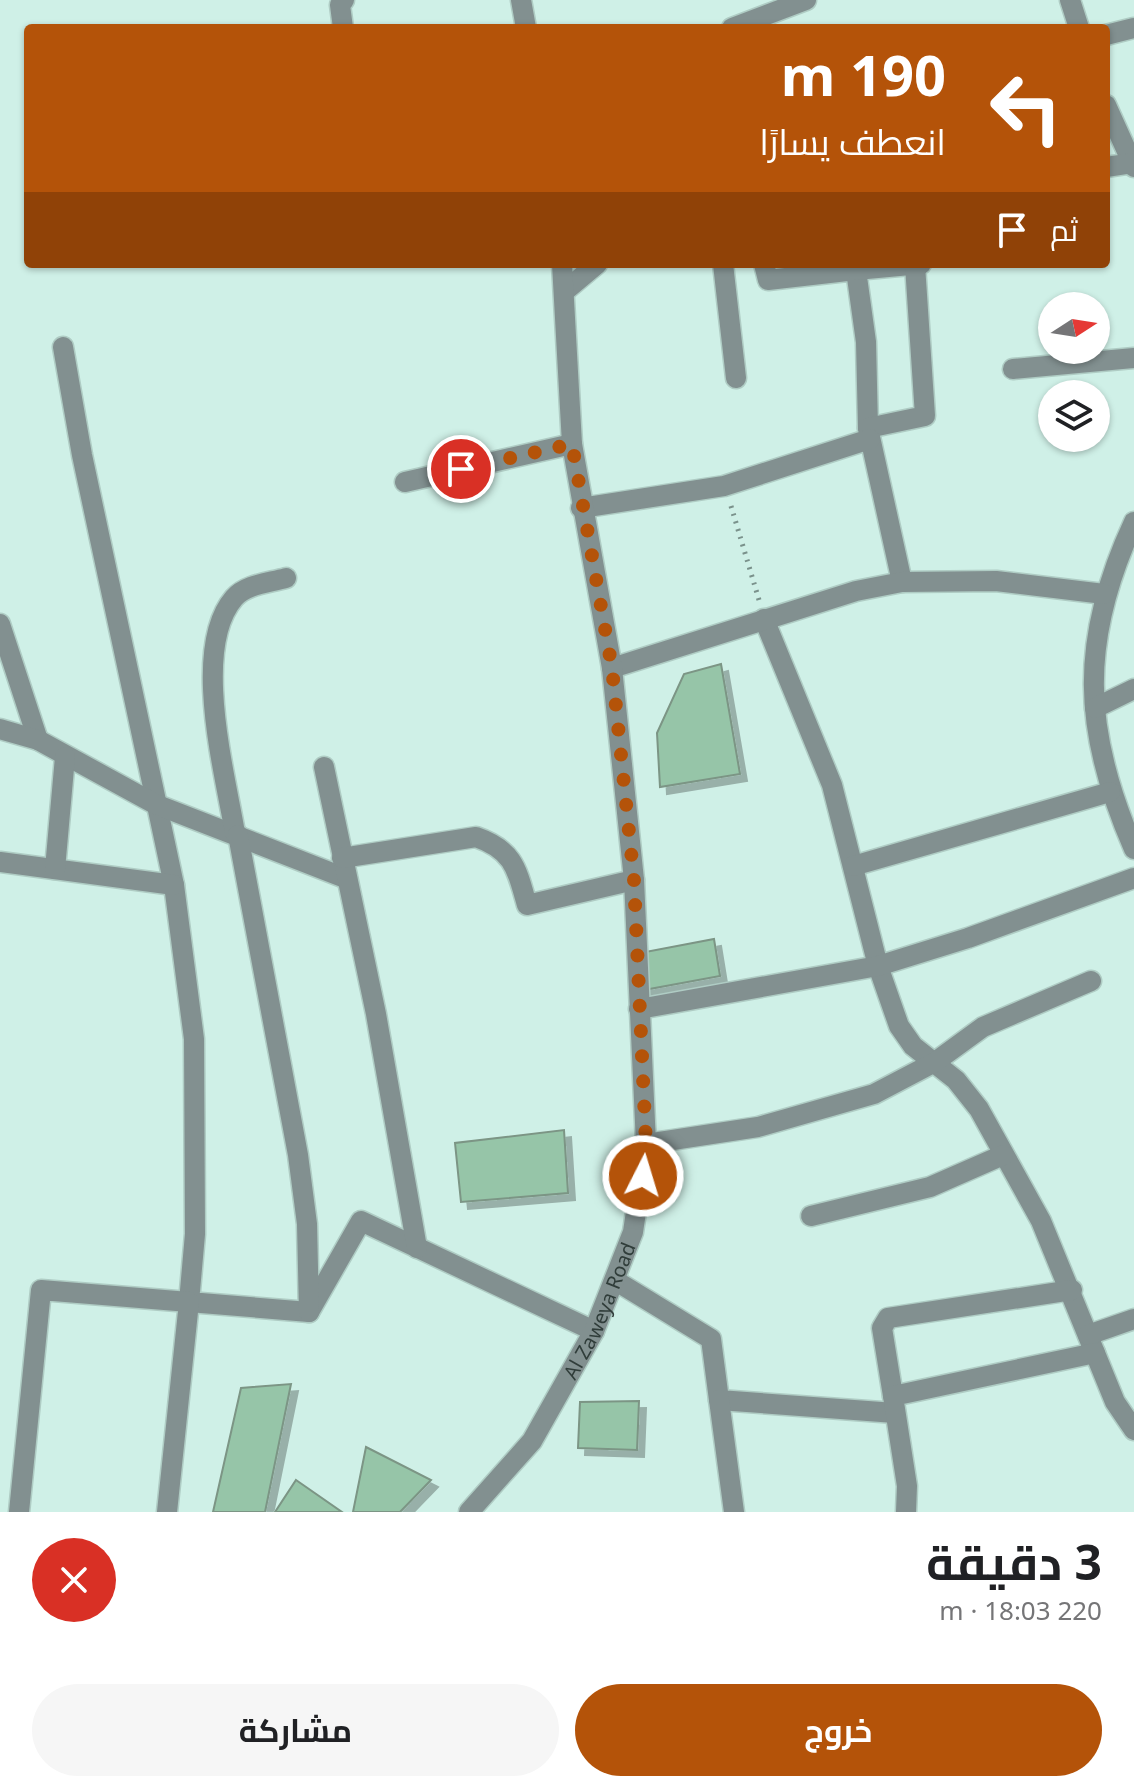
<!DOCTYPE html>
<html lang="ar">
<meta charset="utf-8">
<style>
body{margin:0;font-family:"Noto Sans",Cairo,sans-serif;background:#f6f6f6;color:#202124;direction:rtl;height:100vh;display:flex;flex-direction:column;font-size:30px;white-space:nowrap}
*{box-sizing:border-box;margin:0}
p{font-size:26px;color:#757577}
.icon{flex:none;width:44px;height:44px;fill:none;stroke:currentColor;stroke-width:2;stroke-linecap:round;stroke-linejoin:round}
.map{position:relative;height:1512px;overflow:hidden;direction:ltr}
.sheet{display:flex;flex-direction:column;background:#fff;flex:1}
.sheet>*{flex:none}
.hud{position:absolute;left:24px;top:24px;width:1086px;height:244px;border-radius:8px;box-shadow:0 2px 6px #0004;direction:rtl;background:#b45309;color:#fff;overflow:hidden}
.needle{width:52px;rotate:78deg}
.controls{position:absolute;left:1038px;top:292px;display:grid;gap:16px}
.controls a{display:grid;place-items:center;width:72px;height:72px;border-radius:50%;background:#fff;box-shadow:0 2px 6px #0004;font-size:40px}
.pin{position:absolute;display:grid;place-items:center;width:68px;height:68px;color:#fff;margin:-34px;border:4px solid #fff;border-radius:50%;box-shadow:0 2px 8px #0007}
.me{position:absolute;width:88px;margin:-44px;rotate:5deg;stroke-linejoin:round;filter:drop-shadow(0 0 6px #0008)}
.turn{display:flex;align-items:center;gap:28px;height:168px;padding:0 32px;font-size:36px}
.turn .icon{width:104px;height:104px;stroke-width:2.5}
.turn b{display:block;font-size:56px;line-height:68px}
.then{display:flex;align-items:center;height:76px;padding:0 32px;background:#0003;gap:16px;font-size:30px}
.round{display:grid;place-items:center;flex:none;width:84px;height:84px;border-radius:42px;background:#f6f6f6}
.overview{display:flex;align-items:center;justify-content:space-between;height:136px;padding:0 32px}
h1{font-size:48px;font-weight:700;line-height:60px}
.action{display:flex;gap:16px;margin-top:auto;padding:16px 32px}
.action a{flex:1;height:92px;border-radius:48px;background:#b45309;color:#fff;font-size:32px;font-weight:700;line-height:92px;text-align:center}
.action a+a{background:#f6f6f6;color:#202124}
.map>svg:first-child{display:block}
.building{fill:#96c5a8;stroke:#7c9585;stroke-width:2;filter:url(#shadow)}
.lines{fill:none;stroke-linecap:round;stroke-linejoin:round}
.minor-casing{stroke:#afccc4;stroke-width:23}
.path{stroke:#7a918b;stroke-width:5;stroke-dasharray:2 6;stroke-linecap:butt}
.minor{stroke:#829090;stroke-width:20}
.route{stroke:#b45309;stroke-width:14;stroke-dasharray:0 25.2}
.labels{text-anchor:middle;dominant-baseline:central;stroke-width:8;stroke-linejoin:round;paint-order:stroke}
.street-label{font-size:20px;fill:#303d3a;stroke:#dcfdf5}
</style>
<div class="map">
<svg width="1134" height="1512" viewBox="0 0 1134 1512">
<defs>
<filter id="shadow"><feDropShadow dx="7" dy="7" stdDeviation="0" flood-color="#0004"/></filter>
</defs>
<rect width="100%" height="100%" fill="#cff0e7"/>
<path class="building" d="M 721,664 L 740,774 L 660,787 L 657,733 L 684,674 Z
M 714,939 L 720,976 L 644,990 L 640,953 Z
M 564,1130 L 568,1193 L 461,1202 L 455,1143 Z
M 291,1384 L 265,1512 L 213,1512 L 241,1388 Z
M 639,1401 L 637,1450 L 578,1448 L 580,1402 Z
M 366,1447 L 431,1480 L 400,1512 L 353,1512 Z
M 296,1480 L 342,1512 L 275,1512 Z"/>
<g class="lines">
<defs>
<g id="minor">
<path d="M 521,0 L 526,28"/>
<path d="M 1070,0 L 1079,28"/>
<path d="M 343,28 L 340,5 L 344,0"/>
<path d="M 732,28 L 806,0"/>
<path d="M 1106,35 L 1134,28"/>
<path d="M 1106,105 L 1134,167"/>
<path d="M 1106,167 L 1134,163"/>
<path d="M 723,264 L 736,378"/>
<path d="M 764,264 L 768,280 L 856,270 L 866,342 L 868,428 L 902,582"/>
<path d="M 856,270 L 921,264"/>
<path d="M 566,290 L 597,264"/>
<path d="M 63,347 L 82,455 L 174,885 L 194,1039 L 195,1234 L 189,1302 L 309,1312 L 361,1221 L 594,1331"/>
<path d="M 1013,369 L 1134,358"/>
<path d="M 868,428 L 925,416 L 915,265"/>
<path d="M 405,482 L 572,444"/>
<path d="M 581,508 L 724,486 L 870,439"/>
<path d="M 1134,522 C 1079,640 1082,730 1134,849"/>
<path d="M 764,619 L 832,785 L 878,966 L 899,1026 L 913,1046 L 956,1080 L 979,1109 L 1041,1221 L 1115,1402 L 1134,1430"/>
<path d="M 0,624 L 38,740"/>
<path d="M 612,668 L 856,591 L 902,582 L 996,581 L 1104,594"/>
<path d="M 1095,708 L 1134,689"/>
<path d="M 0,729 L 38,740 L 155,804 L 345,878"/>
<path d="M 324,767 L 376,1014 L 417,1248"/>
<path d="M 235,833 C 225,773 191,648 234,598 C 246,584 269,583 286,578"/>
<path d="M 238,835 L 298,1155 L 307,1224 L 309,1312"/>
<path d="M 342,858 L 476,837 C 514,850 517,870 527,905 L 634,880"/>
<path d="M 0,862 L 174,885"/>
<path d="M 853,866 L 1110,792"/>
<path d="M 55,869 L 65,757"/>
<path d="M 639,1009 L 878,966 L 968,938 L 1134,878"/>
<path d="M 646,1144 L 758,1127 L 874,1094 L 935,1062 L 983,1027 L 1091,981"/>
<path d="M 811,1216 L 930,1187 L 1003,1155"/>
<path d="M 616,1281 L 711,1339 L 719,1400 L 895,1413"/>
<path d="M 1088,1335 L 1134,1319"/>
<path d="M 893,1396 L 882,1328 L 888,1318 L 1072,1290"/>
<path d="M 719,1400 L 734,1512"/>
<path d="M 19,1512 L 41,1290 L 189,1302 L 167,1512"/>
<path id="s1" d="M 469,1512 L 532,1441 L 594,1331 L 633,1232 L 646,1144 L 634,880 L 612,668 L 572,444 L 562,264"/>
<path d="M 906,1512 L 907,1486 L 893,1396 L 1095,1353"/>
</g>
</defs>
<use href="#minor" class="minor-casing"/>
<path class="path" d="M 731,506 L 759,600"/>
<use href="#minor" class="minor"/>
</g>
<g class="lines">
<path class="route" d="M 461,469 L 572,444 L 612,668 L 634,880 L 646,1144 L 643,1176"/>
</g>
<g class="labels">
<g class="street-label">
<text stroke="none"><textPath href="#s1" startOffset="242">Al Zaweya Road</textPath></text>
</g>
</g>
</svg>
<div class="controls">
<a><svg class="needle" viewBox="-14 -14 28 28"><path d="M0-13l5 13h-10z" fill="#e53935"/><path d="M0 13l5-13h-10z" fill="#757577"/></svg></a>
<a><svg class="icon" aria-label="layers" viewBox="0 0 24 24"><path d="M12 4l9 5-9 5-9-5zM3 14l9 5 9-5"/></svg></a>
</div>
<div class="pin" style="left:461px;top:469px;background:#d93025"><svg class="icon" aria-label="arrive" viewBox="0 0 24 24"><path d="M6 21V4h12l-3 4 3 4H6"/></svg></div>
<svg class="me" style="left:643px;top:1176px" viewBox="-20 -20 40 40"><circle r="17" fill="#b45309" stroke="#fff" stroke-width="3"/><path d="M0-11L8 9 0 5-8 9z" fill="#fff"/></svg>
<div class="hud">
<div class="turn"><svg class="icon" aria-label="left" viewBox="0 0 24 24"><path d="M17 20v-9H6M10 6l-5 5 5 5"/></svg><div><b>190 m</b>انعطف يسارًا</div></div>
<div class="then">ثم<svg class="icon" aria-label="arrive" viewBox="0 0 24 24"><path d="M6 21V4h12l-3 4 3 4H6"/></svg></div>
</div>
</div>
<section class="sheet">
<div class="overview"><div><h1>3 دقيقة</h1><p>220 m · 18:03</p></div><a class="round" style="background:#d93025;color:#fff"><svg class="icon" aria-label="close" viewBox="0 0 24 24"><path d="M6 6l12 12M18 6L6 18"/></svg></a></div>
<div class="action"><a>خروج</a><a>مشاركة</a></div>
</section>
